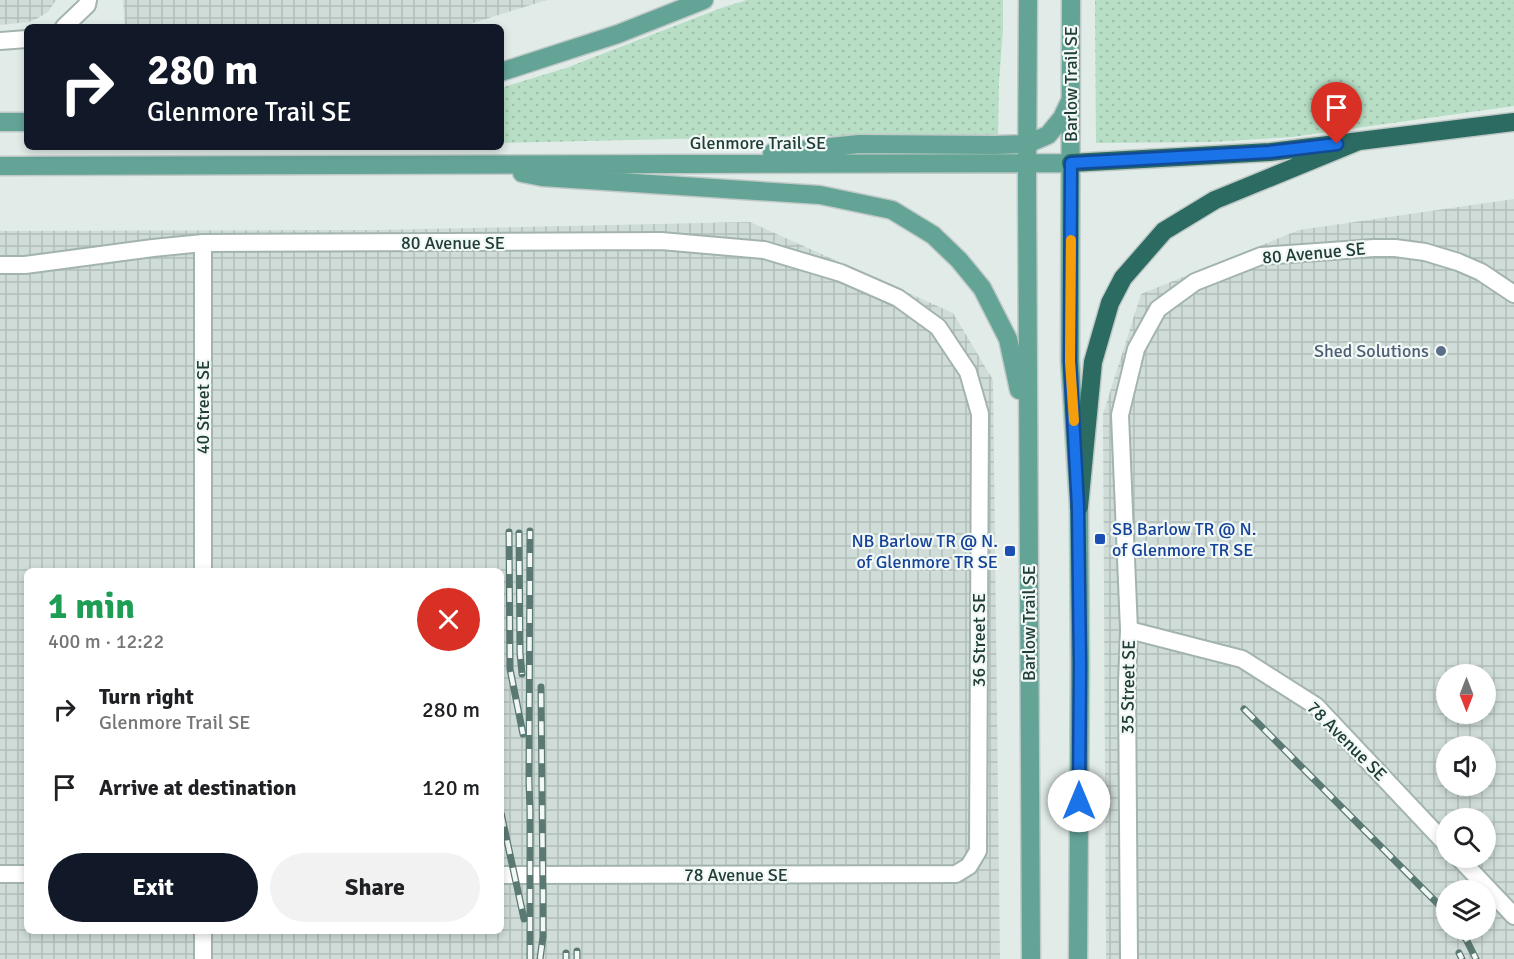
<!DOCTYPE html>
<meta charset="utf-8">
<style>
body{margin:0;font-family:Signika,sans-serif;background:#f2f2f2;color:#202124;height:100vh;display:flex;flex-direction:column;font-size:22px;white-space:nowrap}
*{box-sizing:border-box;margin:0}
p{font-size:20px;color:#757577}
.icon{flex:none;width:33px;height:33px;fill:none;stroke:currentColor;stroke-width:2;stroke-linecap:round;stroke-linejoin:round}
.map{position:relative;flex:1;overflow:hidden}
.side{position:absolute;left:24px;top:568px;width:480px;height:366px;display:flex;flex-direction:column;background:#fff;border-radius:9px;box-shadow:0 3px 9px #0003}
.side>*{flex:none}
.hud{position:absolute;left:24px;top:24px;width:480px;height:126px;border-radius:9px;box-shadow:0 3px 9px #0003;background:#111827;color:#fff;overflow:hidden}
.needle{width:39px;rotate:180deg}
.buttons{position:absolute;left:1436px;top:664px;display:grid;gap:12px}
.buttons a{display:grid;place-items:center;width:60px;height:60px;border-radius:50%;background:#fff;box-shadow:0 3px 9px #0003;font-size:30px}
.pin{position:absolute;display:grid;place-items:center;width:51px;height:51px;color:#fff;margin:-62px -26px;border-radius:50% 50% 50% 0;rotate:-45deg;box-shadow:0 0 6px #0007}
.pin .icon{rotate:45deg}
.me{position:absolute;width:66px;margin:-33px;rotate:0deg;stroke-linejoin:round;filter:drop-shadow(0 0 4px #0008)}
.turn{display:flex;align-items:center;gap:21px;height:126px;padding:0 24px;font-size:27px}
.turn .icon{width:78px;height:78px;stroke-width:2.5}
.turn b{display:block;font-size:42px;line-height:51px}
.round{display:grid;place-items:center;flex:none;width:63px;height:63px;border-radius:32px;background:#f2f2f2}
.overview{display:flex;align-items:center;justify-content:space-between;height:102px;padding:0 24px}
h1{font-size:36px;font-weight:800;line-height:45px;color:#1e9e55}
.button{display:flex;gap:12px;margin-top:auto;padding:12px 24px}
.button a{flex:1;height:69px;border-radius:36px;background:#111827;color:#fff;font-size:24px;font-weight:800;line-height:69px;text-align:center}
.button a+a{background:#f2f2f2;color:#202124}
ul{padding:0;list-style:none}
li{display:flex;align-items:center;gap:18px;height:78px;padding:0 24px}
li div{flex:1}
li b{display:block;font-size:22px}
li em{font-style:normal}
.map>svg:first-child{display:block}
.industrial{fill:url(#industrial-grid);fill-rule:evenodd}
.grass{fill:url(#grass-dots)}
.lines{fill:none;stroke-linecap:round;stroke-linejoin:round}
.street-casing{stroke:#a3b4af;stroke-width:20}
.primary-casing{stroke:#c1c9c7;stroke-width:21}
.highway-casing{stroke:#c1c9c7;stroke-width:21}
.street{stroke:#fff;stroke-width:16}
.primary{stroke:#63a497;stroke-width:18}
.highway{stroke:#2b6b61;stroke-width:18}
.rail-casing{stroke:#5b7973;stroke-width:7}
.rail{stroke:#f1f8f5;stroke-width:4.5;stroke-dasharray:14;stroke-linecap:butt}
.route-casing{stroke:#114b97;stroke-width:15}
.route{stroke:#1a73e8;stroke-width:10}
.slow{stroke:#f59e0b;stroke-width:10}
.service-dot{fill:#5c6f8a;stroke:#f1f8f5;stroke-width:2}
.transit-dot{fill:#1a4fb4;stroke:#f1f8f5;stroke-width:2}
.labels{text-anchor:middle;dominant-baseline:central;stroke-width:4.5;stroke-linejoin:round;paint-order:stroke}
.street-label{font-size:18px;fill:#203d37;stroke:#f1f8f5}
.service-label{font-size:18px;fill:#4e5e75;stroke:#f1f8f5;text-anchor:end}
.transit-label{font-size:18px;fill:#164399;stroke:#f1f8f5;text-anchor:start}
</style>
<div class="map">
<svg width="1514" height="959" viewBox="0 0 1514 959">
<defs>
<pattern id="industrial-grid" width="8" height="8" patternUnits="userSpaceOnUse" patternTransform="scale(1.5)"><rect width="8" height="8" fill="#cfdcd7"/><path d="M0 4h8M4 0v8" fill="none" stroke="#b1beb9"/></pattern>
<pattern id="grass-dots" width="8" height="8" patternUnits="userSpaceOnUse" patternTransform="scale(1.5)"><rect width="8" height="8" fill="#b8dec5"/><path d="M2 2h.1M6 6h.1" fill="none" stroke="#9ebfaa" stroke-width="1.8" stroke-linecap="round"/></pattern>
</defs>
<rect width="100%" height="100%" fill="#e1ece8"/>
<path class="industrial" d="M 0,0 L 56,0 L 48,12 L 38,18 L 29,22 L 0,25 Z
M 123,0 L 547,0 L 460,27 L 125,27 Z
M 1514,199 L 1514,959 L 1106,959 L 1103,414 L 1141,294 L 1299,230 ZM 1446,675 L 1485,675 L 1485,714 L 1446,714 ZM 1446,747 L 1485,747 L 1485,786 L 1446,786 ZM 1446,819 L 1485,819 L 1485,858 L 1446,858 ZM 1446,891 L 1485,891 L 1485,930 L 1446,930 Z
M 750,222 L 953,313 L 993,380 L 1000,959 L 0,959 L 0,231 L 376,230 ZM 27,572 L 501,572 L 501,932 L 27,932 Z"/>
<path class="grass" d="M 747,0 L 1003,0 L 1003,29 L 999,82 L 998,134 L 997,136 L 807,136 L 501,143 L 501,88 L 566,68 L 721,8 Z
M 1095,0 L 1514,0 L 1514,106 L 1292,137 L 1211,142 L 1099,143 L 1096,143 Z"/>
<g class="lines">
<defs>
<path id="street" d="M 64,27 L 87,5 L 88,0
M 0,41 L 27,39
M 0,265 L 25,265 L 153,248 L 203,243 L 661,241 L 764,250 L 841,273 L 898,298 L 938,327 L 968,372 L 980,414 L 978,851 L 969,866 L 956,874 L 501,875
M 203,572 L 203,243
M 1129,630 L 1242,659 L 1316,706 L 1446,844
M 1459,858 L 1514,916
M 0,874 L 27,874
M 203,932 L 203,959
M 1129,959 L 1127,683 L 1129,630 L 1120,415 L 1136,349 L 1158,309 L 1195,282 L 1261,256 L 1374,248 L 1395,248 L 1425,252 L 1458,262 L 1481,272 L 1514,294"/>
<path id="primary" d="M 1028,0 L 1027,186 L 1031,959
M 1071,0 L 1070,361 L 1079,507 L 1080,665 L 1078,959
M 501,72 L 618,34 L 704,0
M 0,122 L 27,122
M 772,153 L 859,144 L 995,145 L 1027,144 L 1048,135 L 1062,118 L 1069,103
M 0,166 L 1071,163
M 522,173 L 542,177 L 820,195 L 892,210 L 933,235 L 959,260 L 982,288 L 1008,339 L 1019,390"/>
<path id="highway" d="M 1071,163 L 1270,152 L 1514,122
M 1079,507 L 1093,362 L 1110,303 L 1123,278 L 1164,231 L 1215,200 L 1359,141"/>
</defs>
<use href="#street" class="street-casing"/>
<use href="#primary" class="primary-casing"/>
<use href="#highway" class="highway-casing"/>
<use href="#street" class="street"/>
<use href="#primary" class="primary"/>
<use href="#highway" class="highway"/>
<defs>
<path id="rail" d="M 509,532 L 510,669 L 523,734
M 519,533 L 520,653 L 522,674
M 1244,709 L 1446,912
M 501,813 L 524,919
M 1459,930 L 1466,939 L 1476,959
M 577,951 L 577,959
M 566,953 L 566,959
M 1459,953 L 1462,959
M 530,959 L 530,811 L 529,782 L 530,531
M 540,959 L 543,937 L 543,895 L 541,687"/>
</defs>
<use href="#rail" class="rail-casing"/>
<use href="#rail" class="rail"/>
</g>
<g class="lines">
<defs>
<path id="route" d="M 1079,801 L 1080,665 L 1078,507 L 1070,361 L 1071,163 L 1269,152 L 1337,144"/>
</defs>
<use href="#route" class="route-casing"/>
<use href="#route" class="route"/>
<path class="slow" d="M 1071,240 L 1070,361 L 1074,421"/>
</g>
<circle class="service-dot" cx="1441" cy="351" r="6"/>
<g class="transit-dot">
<rect x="1094" y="533" width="12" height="12" rx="3"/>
<rect x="1004" y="545" width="12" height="12" rx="3"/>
</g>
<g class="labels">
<g class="street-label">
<text transform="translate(1071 84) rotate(-90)">Barlow Trail SE</text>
<text x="758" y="143">Glenmore Trail SE</text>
<text x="453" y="243">80 Avenue SE</text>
<text transform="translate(1314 253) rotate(-5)">80 Avenue SE</text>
<text transform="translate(203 407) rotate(-90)">40 Street SE</text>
<text transform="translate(1029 623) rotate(-90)">Barlow Trail SE</text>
<text transform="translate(979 640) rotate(-90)">36 Street SE</text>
<text transform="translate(1128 687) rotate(-89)">35 Street SE</text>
<text transform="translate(1347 741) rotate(45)">78 Avenue SE</text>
<text x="736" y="875">78 Avenue SE</text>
</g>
<g class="service-label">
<text x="1429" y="351">Shed Solutions</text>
</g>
<g class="transit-label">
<text x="1112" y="529">SB Barlow TR @ N.<tspan x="1112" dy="21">of Glenmore TR SE</tspan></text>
<text x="998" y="541" text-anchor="end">NB Barlow TR @ N.<tspan x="998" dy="21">of Glenmore TR SE</tspan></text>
</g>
</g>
</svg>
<div class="buttons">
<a><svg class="needle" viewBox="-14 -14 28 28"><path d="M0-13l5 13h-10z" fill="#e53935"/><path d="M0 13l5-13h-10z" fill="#757577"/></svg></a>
<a><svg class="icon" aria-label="sound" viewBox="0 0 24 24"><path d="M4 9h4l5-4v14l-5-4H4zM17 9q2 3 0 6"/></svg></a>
<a><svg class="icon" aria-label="search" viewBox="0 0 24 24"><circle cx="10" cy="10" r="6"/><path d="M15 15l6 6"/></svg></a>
<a><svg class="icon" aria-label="layers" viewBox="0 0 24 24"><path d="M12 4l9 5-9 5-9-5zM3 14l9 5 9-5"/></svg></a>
</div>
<div class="pin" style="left:1337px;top:144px;background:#d93025"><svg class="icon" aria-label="arrive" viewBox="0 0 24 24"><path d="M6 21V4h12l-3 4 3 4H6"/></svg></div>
<svg class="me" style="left:1079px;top:801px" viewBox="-20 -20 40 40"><circle r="19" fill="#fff"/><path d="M0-13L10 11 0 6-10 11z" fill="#1a73e8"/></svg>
<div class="hud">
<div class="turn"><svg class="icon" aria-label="right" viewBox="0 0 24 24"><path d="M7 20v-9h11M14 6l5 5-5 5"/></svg><div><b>280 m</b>Glenmore Trail SE</div></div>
</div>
<section class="side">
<div class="overview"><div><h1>1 min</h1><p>400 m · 12:22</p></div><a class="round" style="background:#d93025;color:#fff"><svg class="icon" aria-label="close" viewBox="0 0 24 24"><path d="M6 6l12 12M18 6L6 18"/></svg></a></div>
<ul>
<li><svg class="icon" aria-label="right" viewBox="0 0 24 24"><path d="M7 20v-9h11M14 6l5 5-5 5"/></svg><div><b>Turn right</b><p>Glenmore Trail SE</p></div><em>280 m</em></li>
<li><svg class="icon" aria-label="arrive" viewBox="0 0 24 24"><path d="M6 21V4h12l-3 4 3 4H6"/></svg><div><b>Arrive at destination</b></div><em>120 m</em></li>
</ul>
<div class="button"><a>Exit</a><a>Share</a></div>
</section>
</div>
